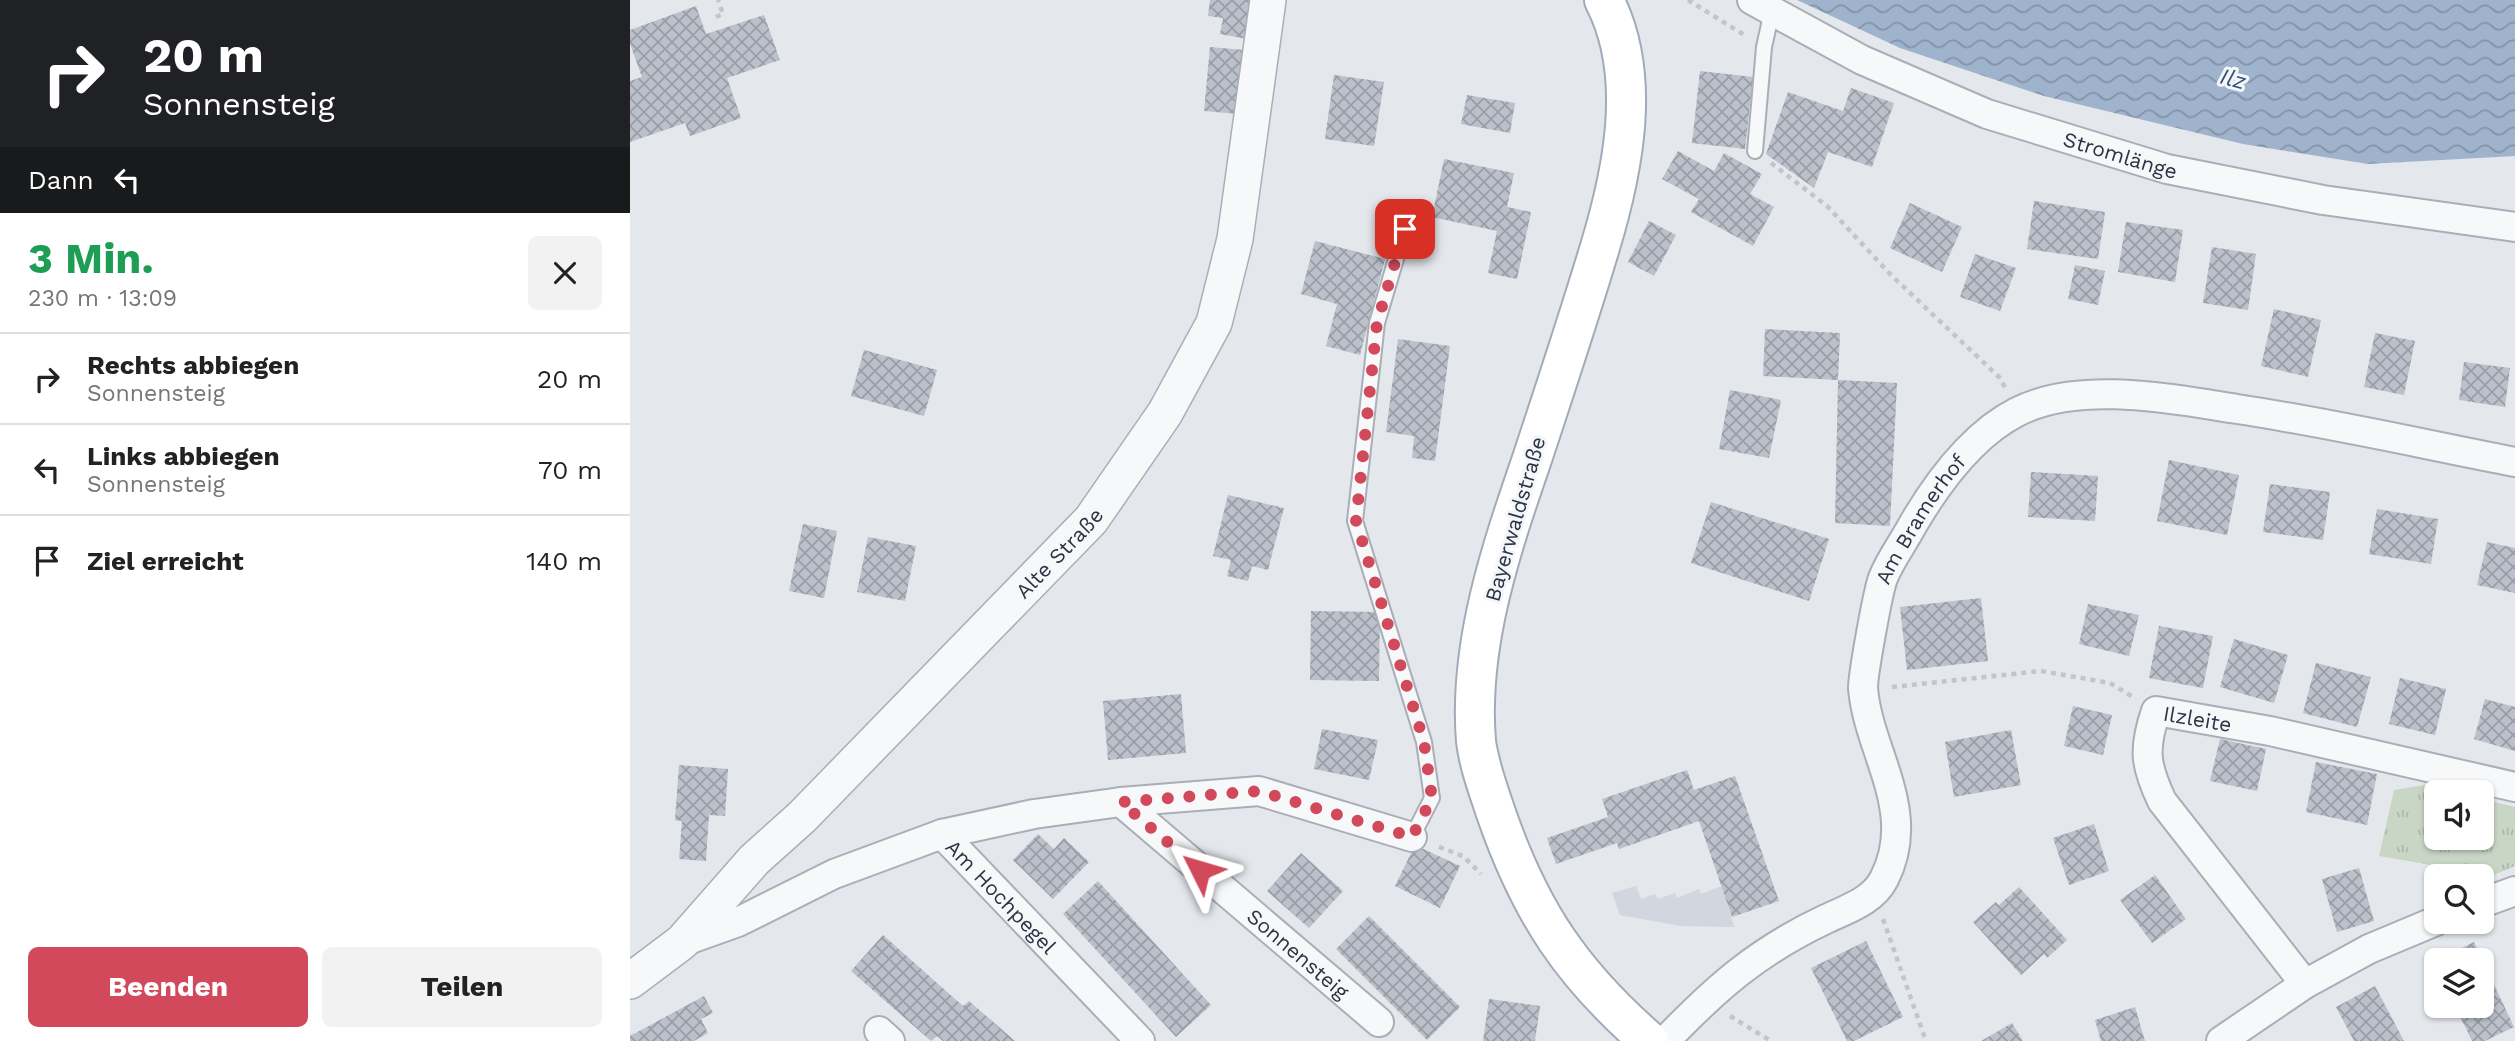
<!DOCTYPE html>
<html lang="de">
<meta charset="utf-8">
<style>
body{margin:0;font-family:"Work Sans",sans-serif;background:#f2f2f2;color:#222;height:100vh;display:flex;flex-direction:column;font-size:26px;white-space:nowrap}
*{box-sizing:border-box;margin:0}
p{font-size:23px;color:#767676}
.icon{flex:none;width:38px;height:38px;fill:none;stroke:currentColor;stroke-width:2;stroke-linecap:round;stroke-linejoin:round}
.map{position:relative;flex:1;overflow:hidden}
.panel{display:flex;flex-direction:column;background:#fff;width:630px}
.panel>*{flex:none}
.top-card{background:#202124;color:#fff;overflow:hidden}
.buttons{position:absolute;left:1794px;top:780px;display:grid;gap:14px}
.buttons a{display:grid;place-items:center;width:70px;height:70px;border-radius:10px;background:#fff;box-shadow:0 2px 5px #0004;font-size:35px}
.pin{position:absolute;display:grid;place-items:center;width:60px;height:60px;color:#fff;margin:-30px;border-radius:14px;box-shadow:0 4px 10px #0006}
.me{position:absolute;width:77px;margin:-38px;rotate:310deg;stroke-linejoin:round;filter:drop-shadow(0 0 5px #0008)}
.turn{display:flex;align-items:center;gap:24px;height:147px;padding:0 28px;font-size:32px}
.turn .icon{width:91px;height:91px;stroke-width:2.5}
.turn b{display:block;font-size:49px;line-height:60px}
.then{display:flex;align-items:center;height:66px;padding:0 28px;background:#0003;gap:14px;font-size:26px}
.round{display:grid;place-items:center;flex:none;width:74px;height:74px;border-radius:10px;background:#f2f2f2}
.overview{display:flex;align-items:center;justify-content:space-between;height:119px;padding:0 28px}
h1{font-size:42px;font-weight:700;line-height:52px;color:#1e9e55}
.action{display:flex;gap:14px;margin-top:auto;padding:14px 28px}
.action a{flex:1;height:80px;border-radius:10px;background:#d1495b;color:#fff;font-size:28px;font-weight:700;line-height:80px;text-align:center}
.action a+a{background:#f2f2f2;color:#222}
ul{padding:0;list-style:none}
li{display:flex;align-items:center;gap:21px;height:91px;padding:0 28px;border-top:2px solid #e0e0e0}
li div{flex:1}
li b{display:block;font-size:26px}
li em{font-style:normal}
main{display:flex;flex:1;min-height:0}
.map>svg:first-child{display:block}
.built{fill:#d2d6de}
.grass{fill:url(#grass-tufts)}
.water{fill:url(#water-waves)}
.building{fill:url(#building-cross-hatch)}
.lines{fill:none;stroke-linecap:round;stroke-linejoin:round}
.service-casing{stroke:#a9aeb7;stroke-width:18}
.minor-casing{stroke:#a9aeb7;stroke-width:32}
.tertiary-casing{stroke:#a9aeb7;stroke-width:38}
.primary-casing{stroke:#a3abb8;stroke-width:42}
.path{stroke:#c2c5cb;stroke-width:4.5;stroke-dasharray:5 5;stroke-linecap:butt}
.service{stroke:#f7f8fa;stroke-width:14}
.minor{stroke:#f7f8fa;stroke-width:28}
.tertiary{stroke:#f7f8fa;stroke-width:35}
.primary{stroke:#fff;stroke-width:38}
.route{stroke:#d1495b;stroke-width:12;stroke-dasharray:0 21.6}
.labels{text-anchor:middle;dominant-baseline:central;stroke-width:6;stroke-linejoin:round;paint-order:stroke}
.street-label{font-size:21px;fill:#2b3445;stroke:#f4f6f9}
.water-label{font-size:23px;font-style:italic;fill:#34527a;stroke:#f4f6f9}
</style>
<main>
<section class="panel">
<div class="top-card">
<div class="turn"><svg class="icon" aria-label="right" viewBox="0 0 24 24"><path d="M7 20v-9h11M14 6l5 5-5 5"/></svg><div><b>20 m</b>Sonnensteig</div></div>
<div class="then">Dann<svg class="icon" aria-label="left" viewBox="0 0 24 24"><path d="M17 20v-9H6M10 6l-5 5 5 5"/></svg></div>
</div>
<div class="overview"><div><h1>3 Min.</h1><p>230 m · 13:09</p></div><a class="round"><svg class="icon" aria-label="close" viewBox="0 0 24 24"><path d="M6 6l12 12M18 6L6 18"/></svg></a></div>
<ul>
<li><svg class="icon" aria-label="right" viewBox="0 0 24 24"><path d="M7 20v-9h11M14 6l5 5-5 5"/></svg><div><b>Rechts abbiegen</b><p>Sonnensteig</p></div><em>20 m</em></li>
<li><svg class="icon" aria-label="left" viewBox="0 0 24 24"><path d="M17 20v-9H6M10 6l-5 5 5 5"/></svg><div><b>Links abbiegen</b><p>Sonnensteig</p></div><em>70 m</em></li>
<li><svg class="icon" aria-label="arrive" viewBox="0 0 24 24"><path d="M6 21V4h12l-3 4 3 4H6"/></svg><div><b>Ziel erreicht</b></div><em>140 m</em></li>
</ul>
<div class="action"><a>Beenden</a><a>Teilen</a></div>
</section>
<div class="map">
<svg width="1885" height="1041" viewBox="0 0 1885 1041">
<defs>
<pattern id="grass-tufts" width="24" height="20" patternUnits="userSpaceOnUse" patternTransform="scale(1.75)"><rect width="24" height="20" fill="#c9d6c5"/><path d="M3 7l-1-3M5 7V3M7 7l1-3M15 17l-1-3M17 17v-4M19 17l1-3" fill="none" stroke="#adb8ab"/></pattern>
<pattern id="water-waves" width="16" height="10" patternUnits="userSpaceOnUse" patternTransform="scale(1.75)"><rect width="16" height="10" fill="#9fb4cc"/><path d="M0 5q4-4 8 0t8 0" fill="none" stroke="#8293a7"/></pattern>
<pattern id="building-cross-hatch" width="8" height="8" patternUnits="userSpaceOnUse" patternTransform="scale(1.75)"><rect width="8" height="8" fill="#bbc0ca"/><path d="M0 0l8 8M0 8l8-8" fill="none" stroke="#989da6"/></pattern>
</defs>
<rect width="100%" height="100%" fill="#e4e7ec"/>
<path class="built" d="M 1006,886 L 1011,899 L 1025,894 L 1028,899 L 1045,893 L 1047,898 L 1069,889 L 1071,894 L 1092,886 L 1104,927 L 1051,926 L 990,915 L 982,893 Z"/>
<path class="grass" d="M 1795,785 L 1827,793 L 1806,793 L 1806,838 L 1852,838 L 1852,799 L 1885,807 L 1885,866 L 1852,880 L 1852,877 L 1828,877 L 1825,869 L 1749,856 L 1764,790 Z"/>
<path class="water" d="M 1167,0 L 1885,0 L 1885,156 L 1738,164 L 1613,144 L 1414,96 L 1270,48 Z"/>
<path class="building" d="M 580,0 L 624,0 L 617,39 L 590,34 L 593,18 L 578,16 Z
M 66,6 L 76,34 L 134,15 L 150,60 L 97,78 L 111,118 L 60,136 L 55,123 L 0,142 L 0,81 L 12,77 L 0,44 L 0,30 Z
M 580,47 L 614,50 L 608,114 L 574,111 Z
M 1070,71 L 1123,77 L 1115,149 L 1062,143 Z
M 704,75 L 754,82 L 744,146 L 695,139 Z
M 1221,88 L 1264,103 L 1242,167 L 1198,152 L 1184,188 L 1136,154 L 1158,92 L 1213,111 Z
M 837,95 L 885,103 L 880,133 L 831,124 Z
M 1048,151 L 1084,171 L 1094,153 L 1132,174 L 1120,194 L 1144,207 L 1123,246 L 1061,212 L 1069,199 L 1032,179 Z
M 814,159 L 884,173 L 877,207 L 901,212 L 887,279 L 858,273 L 867,231 L 802,217 Z
M 1404,201 L 1475,212 L 1468,259 L 1397,249 Z
M 1280,203 L 1332,227 L 1312,272 L 1260,248 Z
M 1019,221 L 1046,235 L 1024,276 L 998,262 Z
M 1496,222 L 1553,230 L 1545,282 L 1488,272 Z
M 685,241 L 755,259 L 730,355 L 696,346 L 707,304 L 671,294 Z
M 1582,247 L 1626,254 L 1618,310 L 1573,303 Z
M 1345,254 L 1386,268 L 1370,311 L 1330,297 Z
M 1445,265 L 1475,271 L 1468,305 L 1438,299 Z
M 1644,309 L 1691,320 L 1678,377 L 1631,366 Z
M 1135,329 L 1210,333 L 1208,380 L 1267,383 L 1260,526 L 1205,523 L 1208,380 L 1133,376 Z
M 1745,333 L 1785,341 L 1774,395 L 1734,387 Z
M 768,339 L 820,346 L 805,461 L 782,458 L 784,436 L 756,432 Z
M 234,350 L 307,370 L 294,416 L 221,396 Z
M 1834,362 L 1880,368 L 1875,407 L 1829,400 Z
M 1100,390 L 1151,400 L 1139,458 L 1089,449 Z
M 1539,460 L 1609,475 L 1597,535 L 1527,521 Z
M 1401,472 L 1468,476 L 1465,521 L 1398,517 Z
M 1640,484 L 1700,492 L 1693,540 L 1633,532 Z
M 598,495 L 654,508 L 638,570 L 622,566 L 618,581 L 597,576 L 601,560 L 583,556 Z
M 1081,502 L 1199,539 L 1179,601 L 1061,563 Z
M 1747,509 L 1808,519 L 1801,564 L 1739,554 Z
M 173,524 L 207,531 L 194,598 L 159,591 Z
M 238,537 L 286,546 L 275,601 L 227,592 Z
M 1857,542 L 1885,548 L 1885,593 L 1847,585 Z
M 1351,598 L 1358,661 L 1277,670 L 1270,607 Z
M 1458,604 L 1509,615 L 1499,656 L 1449,644 Z
M 681,611 L 750,612 L 749,681 L 680,680 Z
M 1529,626 L 1583,636 L 1573,688 L 1519,678 Z
M 1604,639 L 1658,655 L 1644,703 L 1590,687 Z
M 1686,663 L 1741,677 L 1727,727 L 1673,713 Z
M 1770,678 L 1816,689 L 1805,735 L 1759,724 Z
M 551,694 L 556,753 L 478,760 L 473,701 Z
M 1855,699 L 1885,707 L 1885,751 L 1844,739 Z
M 1443,706 L 1482,715 L 1473,755 L 1434,746 Z
M 692,729 L 748,740 L 739,780 L 684,769 Z
M 1381,730 L 1391,785 L 1324,797 L 1315,742 Z
M 1590,739 L 1636,749 L 1627,791 L 1580,781 Z
M 1686,762 L 1747,774 L 1737,825 L 1676,812 Z
M 49,765 L 98,769 L 95,816 L 79,815 L 76,861 L 49,859 L 52,821 L 45,820 Z
M 1057,770 L 1064,790 L 1105,776 L 1149,901 L 1102,917 L 1069,821 L 989,849 L 987,843 L 926,864 L 917,838 L 978,817 L 972,799 Z
M 1464,824 L 1479,871 L 1439,885 L 1423,838 Z
M 408,834 L 424,849 L 434,838 L 459,862 L 423,899 L 383,860 Z
M 785,845 L 830,866 L 810,908 L 765,886 Z
M 671,853 L 713,891 L 679,928 L 637,891 Z
M 1729,868 L 1744,921 L 1707,932 L 1692,879 Z
M 1525,875 L 1556,919 L 1522,943 L 1490,900 Z
M 468,881 L 581,1005 L 546,1037 L 433,914 Z
M 1389,887 L 1437,940 L 1417,958 L 1414,954 L 1391,975 L 1343,922 L 1366,902 L 1369,905 Z
M 739,916 L 830,1007 L 797,1040 L 706,949 Z
M 253,935 L 333,1006 L 339,1001 L 385,1041 L 313,1041 L 307,1036 L 301,1041 L 221,971 Z
M 1236,941 L 1273,1017 L 1224,1041 L 1217,1041 L 1181,968 Z
M 1844,942 L 1884,1027 L 1855,1041 L 1842,1041 L 1825,1006 L 1852,1006 L 1852,961 L 1804,961 Z
M 1745,986 L 1774,1041 L 1724,1041 L 1706,1007 Z
M 74,996 L 83,1013 L 71,1019 L 78,1033 L 64,1041 L 0,1041 L 0,1036 Z
M 859,999 L 910,1006 L 905,1041 L 853,1041 Z
M 1505,1007 L 1515,1041 L 1471,1041 L 1465,1020 Z
M 1382,1023 L 1393,1041 L 1351,1041 Z"/>
<g class="lines">
<defs>
<path id="service" d="M 1125,151 L 1134,47 L 1142,11
M 775,229 L 747,323 L 725,521 L 794,742 L 802,798 L 782,837"/>
<g id="minor">
<path id="s1" d="M 1122,0 L 1232,60 L 1357,114 L 1537,169 L 1693,200 L 1885,227"/>
<path d="M 491,802 L 629,791 L 782,837"/>
<path id="s2" d="M 312,834 L 404,814 L 491,802 L 749,1022"/>
<path d="M 1852,903 L 1885,891"/>
<path id="s3" d="M 52,942 L 108,922 L 204,874 L 312,834 L 510,1041"/>
<path id="s4" d="M 1675,984 L 1532,801 C 1515,765 1513,749 1526,711 L 1640,731 L 1885,787"/>
<path d="M 249,1031 L 260,1041"/>
<path id="s5" d="M 1035,1041 C 1087,987 1128,951 1196,919 C 1217,909 1243,901 1254,879 C 1289,811 1238,752 1233,688 C 1233,674 1248,591 1253,578 C 1260,560 1273,543 1282,526 C 1307,483 1342,435 1387,412 C 1449,380 1542,399 1607,409 C 1701,423 1792,444 1885,462"/>
<path d="M 1591,1041 L 1675,984 L 1739,949 L 1806,921"/>
</g>
<g id="tertiary">
<path id="s6" d="M 0,981 L 52,942 L 124,860 L 172,817 L 461,520 L 535,413 L 584,323 L 605,239 L 638,0"/>
</g>
<path id="primary" d="M 974,0 C 1013,75 993,171 970,247 C 949,317 926,386 903,456 C 872,546 838,644 846,741 C 849,766 859,792 867,816 C 901,913 942,974 1019,1041"/>
</defs>
<use href="#service" class="service-casing"/>
<use href="#minor" class="minor-casing"/>
<use href="#tertiary" class="tertiary-casing"/>
<use href="#primary" class="primary-casing"/>
<path class="path" d="M 1058,0 L 1116,36
M 86,17 L 93,14 L 88,0
M 1141,163 L 1197,206 L 1261,275 L 1369,377 L 1376,389
M 1262,687 L 1411,671 L 1480,683 L 1503,697
M 809,847 L 833,856 L 851,874
M 1253,919 L 1296,1041
M 1100,1016 L 1141,1041"/>
<use href="#service" class="service"/>
<use href="#minor" class="minor"/>
<use href="#tertiary" class="tertiary"/>
<use href="#primary" class="primary"/>
</g>
<g class="lines">
<path class="route" d="M 570,870 L 491,802 L 629,791 L 782,837 L 802,798 L 794,742 L 726,521 L 747,323 L 775,229"/>
</g>
<g class="labels">
<g class="street-label">
<text stroke="none"><textPath href="#s1" startOffset="401">Stromlänge</textPath></text>
<text transform="translate(885 519) rotate(-74)">Bayerwaldstraße</text>
<text stroke="none"><textPath href="#s5" startOffset="654">Am Bramerhof</textPath></text>
<text stroke="none"><textPath href="#s6" startOffset="607">Alte Straße</textPath></text>
<text stroke="none"><textPath href="#s4" startOffset="368">Ilzleite</textPath></text>
<text stroke="none"><textPath href="#s3" startOffset="368">Am Hochpegel</textPath></text>
<text stroke="none"><textPath href="#s2" startOffset="415">Sonnensteig</textPath></text>
</g>
<g class="water-label">
<text transform="translate(1603 79) rotate(15)">Ilz</text>
</g>
</g>
</svg>
<div class="buttons">
<a><svg class="icon" aria-label="sound" viewBox="0 0 24 24"><path d="M4 9h4l5-4v14l-5-4H4zM17 9q2 3 0 6"/></svg></a>
<a><svg class="icon" aria-label="search" viewBox="0 0 24 24"><circle cx="10" cy="10" r="6"/><path d="M15 15l6 6"/></svg></a>
<a><svg class="icon" aria-label="layers" viewBox="0 0 24 24"><path d="M12 4l9 5-9 5-9-5zM3 14l9 5 9-5"/></svg></a>
</div>
<div class="pin" style="left:775px;top:229px;background:#d93025"><svg class="icon" aria-label="arrive" viewBox="0 0 24 24"><path d="M6 21V4h12l-3 4 3 4H6"/></svg></div>
<svg class="me" style="left:570px;top:870px" viewBox="-20 -20 40 40"><path d="M0-17L14 15 0 8-14 15z" fill="#d1495b" stroke="#fff" stroke-width="4"/></svg>
</div>
</main>
